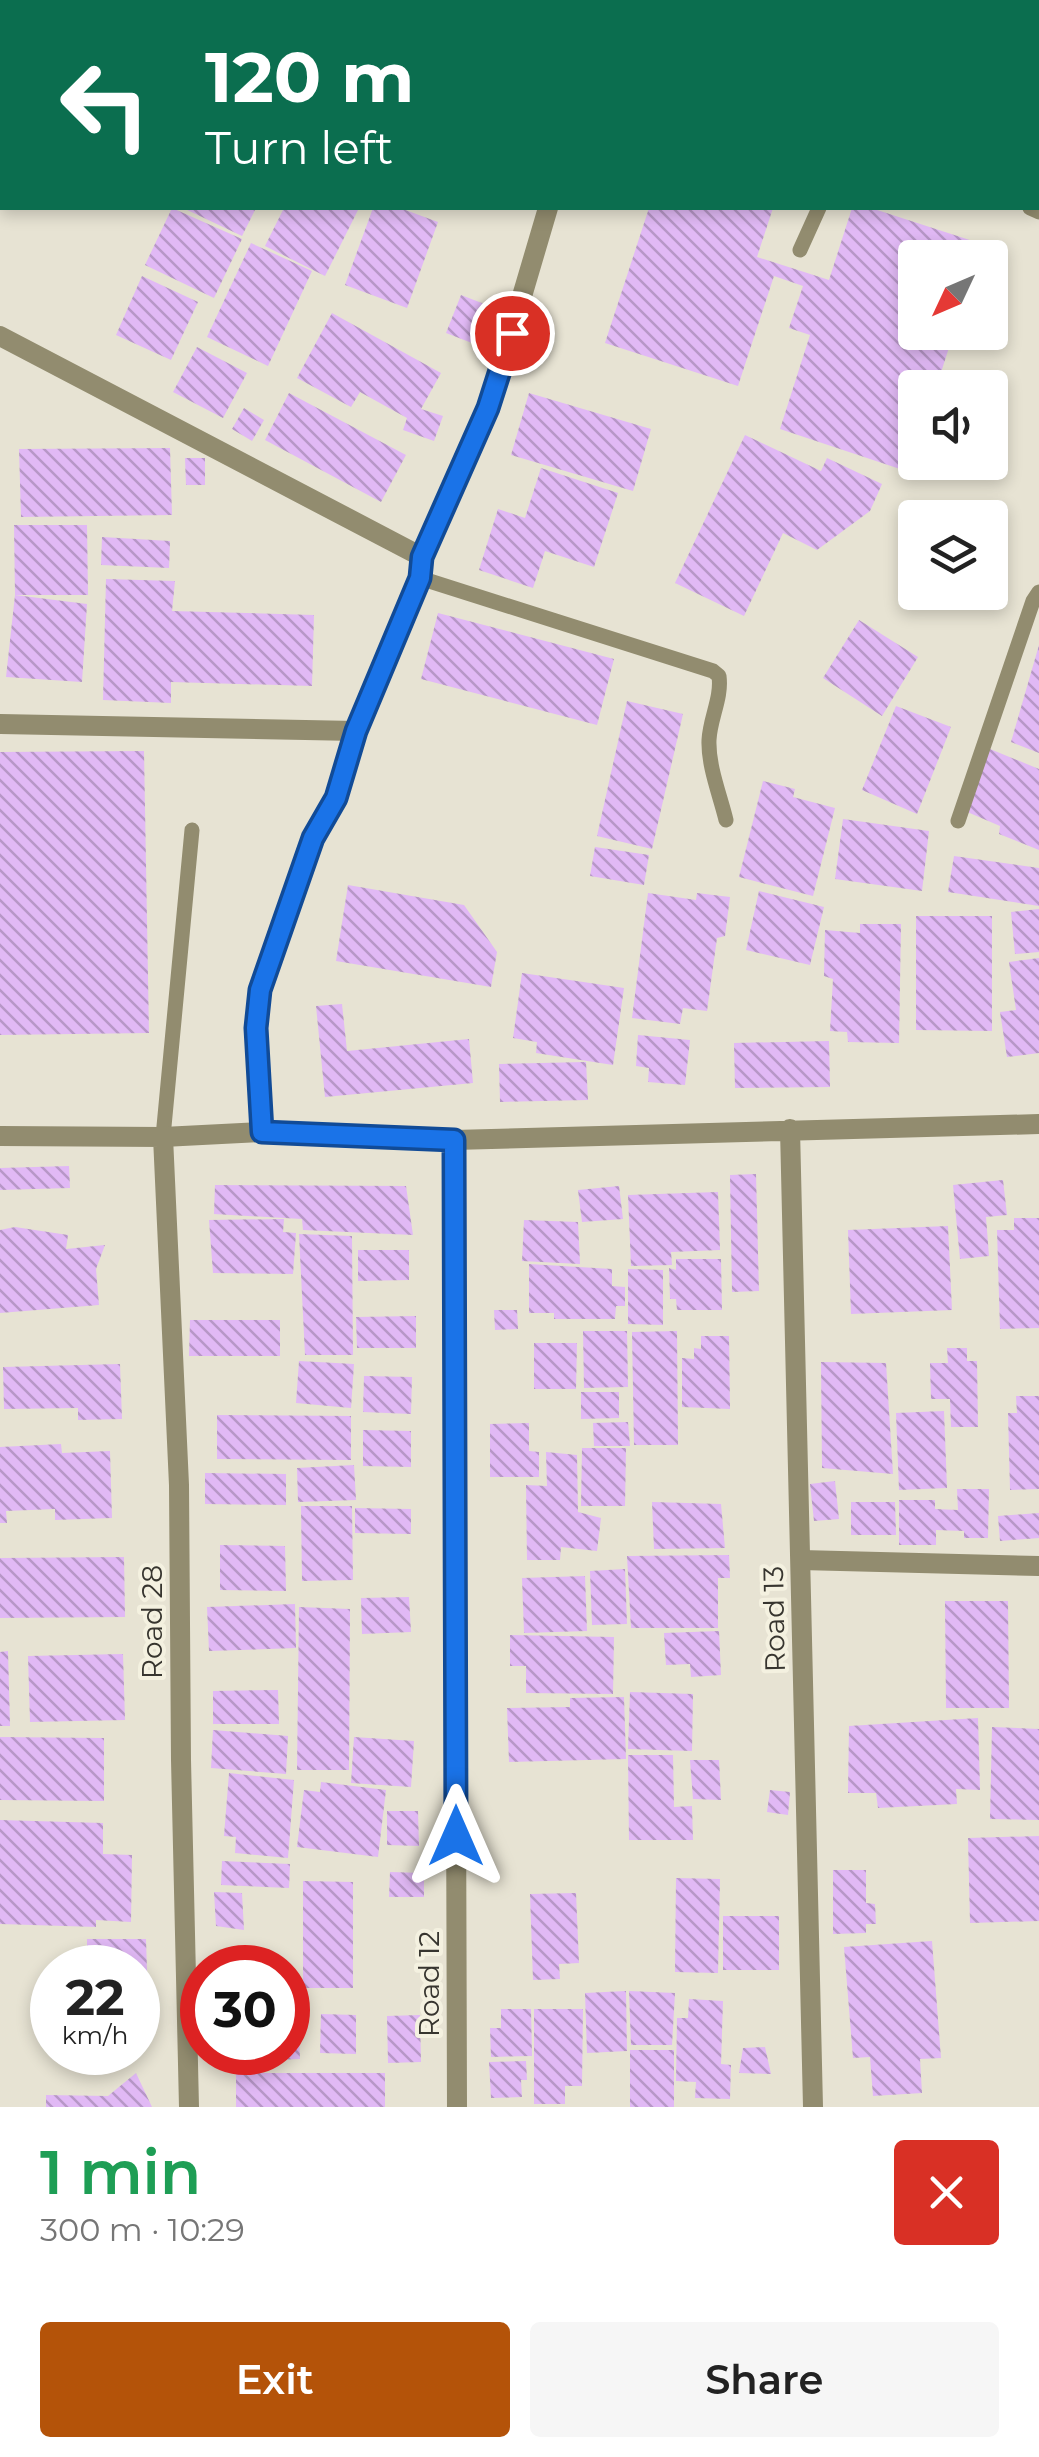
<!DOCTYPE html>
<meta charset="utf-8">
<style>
body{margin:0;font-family:Montserrat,sans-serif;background:#f6f6f6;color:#222;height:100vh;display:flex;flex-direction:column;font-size:38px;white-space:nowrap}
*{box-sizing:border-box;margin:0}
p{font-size:32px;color:#767676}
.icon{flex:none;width:55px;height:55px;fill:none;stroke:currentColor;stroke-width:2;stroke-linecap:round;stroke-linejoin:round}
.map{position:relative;height:2107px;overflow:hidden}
.details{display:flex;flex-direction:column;background:#fff;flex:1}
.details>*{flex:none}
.banner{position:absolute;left:0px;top:0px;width:1040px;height:210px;box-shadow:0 5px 15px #0003;background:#0b6e4f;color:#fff;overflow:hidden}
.needle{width:65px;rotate:226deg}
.tools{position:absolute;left:898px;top:240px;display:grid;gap:20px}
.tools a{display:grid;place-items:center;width:110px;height:110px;border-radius:10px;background:#fff;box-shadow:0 5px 15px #0003;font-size:50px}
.speed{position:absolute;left:30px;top:1945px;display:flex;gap:20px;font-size:50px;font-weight:700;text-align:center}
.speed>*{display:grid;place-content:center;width:130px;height:130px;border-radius:50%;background:#fff;box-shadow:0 5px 15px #0003;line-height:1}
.speed small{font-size:25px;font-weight:400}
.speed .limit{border:15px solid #d22;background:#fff;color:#111}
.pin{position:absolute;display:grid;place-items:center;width:85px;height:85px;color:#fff;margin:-42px;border:5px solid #fff;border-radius:50%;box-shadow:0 2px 10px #0007}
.me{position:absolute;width:110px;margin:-55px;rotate:0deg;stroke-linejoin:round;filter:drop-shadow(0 0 8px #0008)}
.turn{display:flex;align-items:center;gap:35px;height:210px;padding:0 40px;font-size:45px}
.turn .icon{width:130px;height:130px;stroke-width:2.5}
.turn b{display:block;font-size:70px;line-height:85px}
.round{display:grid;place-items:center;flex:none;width:105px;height:105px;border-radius:10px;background:#f6f6f6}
.overview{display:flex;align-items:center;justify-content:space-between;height:170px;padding:0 40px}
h1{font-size:60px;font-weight:600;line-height:75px;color:#1e9e55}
.action{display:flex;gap:20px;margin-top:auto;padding:20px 40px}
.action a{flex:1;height:115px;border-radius:10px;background:#b45309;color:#fff;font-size:40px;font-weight:600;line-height:115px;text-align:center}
.action a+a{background:#f6f6f6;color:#222}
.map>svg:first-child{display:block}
.building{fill:url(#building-back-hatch)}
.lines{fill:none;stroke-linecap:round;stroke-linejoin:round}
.service{stroke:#928c6f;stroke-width:15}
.minor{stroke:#928c6f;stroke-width:20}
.route-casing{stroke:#114b97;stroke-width:25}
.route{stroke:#1a73e8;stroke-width:18}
.labels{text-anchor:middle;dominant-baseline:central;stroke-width:8;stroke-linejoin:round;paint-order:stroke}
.street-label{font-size:28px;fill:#37352f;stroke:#f4f1e0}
</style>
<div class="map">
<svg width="1039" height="2107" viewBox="0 0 1039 2107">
<defs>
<pattern id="building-back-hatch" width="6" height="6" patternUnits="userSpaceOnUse" patternTransform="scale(2.5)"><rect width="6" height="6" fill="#e1b9f5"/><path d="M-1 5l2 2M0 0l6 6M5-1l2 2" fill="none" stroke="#b797c7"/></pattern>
</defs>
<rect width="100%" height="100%" fill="#e7e3d3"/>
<path class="building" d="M 172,208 L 242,239 L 214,298 L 145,265 Z
M 183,208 L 256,208 L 242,236 Z
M 284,208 L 359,208 L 325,276 L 265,246 Z
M 373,208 L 400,208 L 438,222 L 407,308 L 345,285 Z
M 649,208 L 773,208 L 757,257 L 829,280 L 852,208 L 871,208 L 982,244 L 978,258 L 915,258 L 915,332 L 954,332 L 936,388 L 915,388 L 915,452 L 909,472 L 780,429 L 810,335 L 789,328 L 803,286 L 774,276 L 738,386 L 605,343 Z
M 251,243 L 312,271 L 268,366 L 207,337 Z
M 142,276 L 198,302 L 171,360 L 116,335 Z
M 461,295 L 487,305 L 472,343 L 446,333 Z
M 332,313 L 441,373 L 421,409 L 443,416 L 434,441 L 403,430 L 407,418 L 360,392 L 351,407 L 297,378 Z
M 197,347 L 247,373 L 223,418 L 173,392 Z
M 289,393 L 406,455 L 381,502 L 265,440 Z
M 529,393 L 651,429 L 633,491 L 511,455 Z
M 244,408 L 264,420 L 252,441 L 232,429 Z
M 745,435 L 821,471 L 827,458 L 882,484 L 870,511 L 817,550 L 783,533 L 744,616 L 675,583 Z
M 170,448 L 172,515 L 21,517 L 19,449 Z
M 185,458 L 205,458 L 205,485 L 186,485 Z
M 541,468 L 618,493 L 594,567 L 545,551 L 533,588 L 479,570 L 498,509 L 525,518 Z
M 14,525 L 87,525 L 88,595 L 15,595 Z
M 102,537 L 170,541 L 169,568 L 101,565 Z
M 106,579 L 175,581 L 172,611 L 314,615 L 312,686 L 171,682 L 171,703 L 103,700 Z
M 15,595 L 87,604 L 82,682 L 6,677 Z
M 438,613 L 614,659 L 597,725 L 421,679 Z
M 859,620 L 918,657 L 882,716 L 823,678 Z
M 1039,645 L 1039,753 L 1011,742 Z
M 627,701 L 683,714 L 652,849 L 597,836 Z
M 896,706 L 951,727 L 917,814 L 862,790 Z
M 990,749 L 1039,769 L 1039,850 L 999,834 L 1000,826 L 965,811 Z
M 144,751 L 149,1033 L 0,1035 L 0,752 Z
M 763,781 L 795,789 L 793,797 L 835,808 L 813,896 L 739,877 Z
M 843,819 L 929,831 L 922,891 L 835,879 Z
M 595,847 L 649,855 L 644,885 L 590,876 Z
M 954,856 L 1039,868 L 1039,906 L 948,892 Z
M 348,885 L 464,905 L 497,952 L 491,987 L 336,961 Z
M 759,891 L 824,907 L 810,965 L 746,950 Z
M 648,893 L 696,900 L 697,893 L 730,897 L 725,936 L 717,938 L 707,1011 L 683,1008 L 680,1024 L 632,1018 Z
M 1039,909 L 1039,952 L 1015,954 L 1011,912 Z
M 916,916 L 992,916 L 992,1031 L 916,1030 Z
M 860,924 L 901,924 L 899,1043 L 848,1042 L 847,1032 L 830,1031 L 833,979 L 824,976 L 825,930 L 860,933 Z
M 1039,958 L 1039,1053 L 1007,1057 L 1000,1012 L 1016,1010 L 1009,962 Z
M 522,973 L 624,988 L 613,1065 L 536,1053 L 537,1042 L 513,1038 Z
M 342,1004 L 347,1051 L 469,1039 L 473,1083 L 325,1097 L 316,1006 Z
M 638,1035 L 690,1040 L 685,1085 L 648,1082 L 649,1068 L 636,1066 Z
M 829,1041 L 830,1087 L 735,1088 L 734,1043 Z
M 586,1062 L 588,1100 L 500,1102 L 499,1064 Z
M 69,1166 L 70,1188 L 0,1190 L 0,1168 Z
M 756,1174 L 759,1291 L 732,1292 L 730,1175 Z
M 1003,1180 L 1007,1215 L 986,1217 L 989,1256 L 960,1259 L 953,1185 Z
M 215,1185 L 406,1186 L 413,1235 L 303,1230 L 302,1219 L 214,1214 Z
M 619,1186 L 623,1219 L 582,1222 L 578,1190 Z
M 718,1192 L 720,1250 L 671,1252 L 672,1265 L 631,1266 L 628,1195 Z
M 1014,1218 L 1039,1218 L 1039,1328 L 1000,1329 L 997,1230 L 1014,1230 Z
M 284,1219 L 283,1232 L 296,1233 L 293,1274 L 213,1273 L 209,1220 Z
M 524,1220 L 578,1222 L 580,1264 L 522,1261 Z
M 948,1226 L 952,1310 L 851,1314 L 848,1230 Z
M 15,1227 L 68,1235 L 66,1249 L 105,1245 L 96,1269 L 99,1305 L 0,1313 L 0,1230 Z
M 299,1234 L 352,1236 L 353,1355 L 305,1355 Z
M 358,1250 L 409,1250 L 409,1280 L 358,1281 Z
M 676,1259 L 721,1259 L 722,1310 L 677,1310 L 676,1299 L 670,1299 L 669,1268 L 676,1270 Z
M 529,1264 L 612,1269 L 612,1286 L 625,1287 L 625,1306 L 616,1306 L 615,1319 L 554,1319 L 554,1313 L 529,1313 Z
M 628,1269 L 663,1270 L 663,1325 L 628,1324 Z
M 494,1310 L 517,1310 L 518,1329 L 495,1330 Z
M 416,1316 L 416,1348 L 357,1348 L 356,1317 Z
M 190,1320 L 280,1320 L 280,1356 L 189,1356 Z
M 583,1331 L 627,1331 L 628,1387 L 584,1388 Z
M 677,1331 L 678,1445 L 634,1445 L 632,1332 Z
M 701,1336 L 729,1336 L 730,1409 L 682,1407 L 682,1358 L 694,1359 L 694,1348 L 701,1349 Z
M 534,1343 L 577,1343 L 576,1389 L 534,1389 Z
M 947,1348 L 967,1348 L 967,1361 L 977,1361 L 978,1427 L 951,1427 L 950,1399 L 931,1399 L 930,1363 L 948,1363 Z
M 299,1361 L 354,1364 L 351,1408 L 296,1403 Z
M 821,1362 L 886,1363 L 893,1474 L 822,1468 Z
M 120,1364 L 122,1419 L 78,1420 L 78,1408 L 4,1409 L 3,1367 Z
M 364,1376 L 412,1377 L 411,1414 L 363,1412 Z
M 581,1392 L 619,1392 L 619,1418 L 581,1419 Z
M 1016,1396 L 1039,1396 L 1039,1489 L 1010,1490 L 1008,1413 L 1017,1413 Z
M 944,1411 L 947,1488 L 899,1490 L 896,1413 Z
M 217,1415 L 351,1416 L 351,1460 L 217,1459 Z
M 628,1422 L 630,1446 L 594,1446 L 593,1423 Z
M 529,1423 L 529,1451 L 539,1452 L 539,1477 L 490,1477 L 490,1424 Z
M 363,1430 L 411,1431 L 411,1467 L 363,1466 Z
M 61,1444 L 62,1453 L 110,1451 L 112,1518 L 55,1520 L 55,1509 L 6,1511 L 7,1523 L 0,1523 L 0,1447 Z
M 582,1448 L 626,1448 L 625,1506 L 581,1506 Z
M 546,1452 L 577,1455 L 578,1512 L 601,1518 L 597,1551 L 561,1547 L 560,1560 L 527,1560 L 526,1485 L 547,1486 Z
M 354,1465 L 356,1500 L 298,1502 L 297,1468 Z
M 205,1473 L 286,1474 L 286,1505 L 205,1504 Z
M 835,1481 L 839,1519 L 814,1521 L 810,1484 Z
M 957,1489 L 989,1489 L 988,1538 L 964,1538 L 964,1531 L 936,1530 L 936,1545 L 899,1545 L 899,1500 L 935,1500 L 935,1509 L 958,1510 Z
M 652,1502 L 721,1504 L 725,1548 L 654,1549 Z
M 851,1502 L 895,1502 L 896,1535 L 851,1535 Z
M 301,1506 L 352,1506 L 353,1580 L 302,1581 Z
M 355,1508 L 411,1509 L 411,1534 L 355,1533 Z
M 1039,1513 L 1039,1538 L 1000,1541 L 998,1516 Z
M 220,1545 L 285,1546 L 286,1591 L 220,1590 Z
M 729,1555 L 730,1578 L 718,1578 L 718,1628 L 631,1628 L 627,1556 Z
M 124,1557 L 125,1617 L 0,1618 L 0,1558 Z
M 625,1569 L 627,1624 L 592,1625 L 590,1571 Z
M 585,1576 L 587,1631 L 524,1633 L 522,1578 Z
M 409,1597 L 411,1632 L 362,1634 L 361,1598 Z
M 945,1601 L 1008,1601 L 1009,1708 L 946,1708 Z
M 295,1604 L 296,1648 L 209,1651 L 207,1607 Z
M 299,1607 L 350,1609 L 349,1770 L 297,1770 Z
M 719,1631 L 721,1675 L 691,1677 L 690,1664 L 666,1665 L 664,1633 Z
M 510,1635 L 614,1637 L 613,1694 L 526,1693 L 526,1666 L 510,1666 Z
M 8,1651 L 10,1726 L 0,1726 L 0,1652 Z
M 123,1654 L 125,1720 L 30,1722 L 28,1656 Z
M 278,1690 L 279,1724 L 213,1724 L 213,1691 Z
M 630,1692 L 693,1694 L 692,1751 L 628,1749 Z
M 624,1697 L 626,1759 L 509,1762 L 507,1708 L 570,1707 L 570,1698 Z
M 978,1718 L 980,1790 L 956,1789 L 957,1804 L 878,1808 L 876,1793 L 848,1793 L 849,1726 Z
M 992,1727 L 1039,1729 L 1039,1820 L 990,1819 Z
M 213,1730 L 288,1736 L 286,1774 L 211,1768 Z
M 0,1737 L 104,1738 L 104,1801 L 0,1800 Z
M 354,1737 L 414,1741 L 411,1787 L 351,1783 Z
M 628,1755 L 673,1755 L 674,1807 L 692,1806 L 693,1840 L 629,1840 Z
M 690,1760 L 719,1760 L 721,1800 L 693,1799 Z
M 229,1773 L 294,1780 L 288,1858 L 235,1853 L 236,1837 L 224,1836 Z
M 321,1782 L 386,1790 L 378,1857 L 297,1847 L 304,1790 L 320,1792 Z
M 770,1790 L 790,1792 L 788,1815 L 767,1812 Z
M 387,1811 L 418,1811 L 419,1846 L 387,1845 Z
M 0,1820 L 103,1823 L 103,1854 L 132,1855 L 131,1922 L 96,1920 L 96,1927 L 0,1924 Z
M 1039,1836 L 1039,1921 L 970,1923 L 968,1838 Z
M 222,1861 L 290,1864 L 289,1888 L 221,1885 Z
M 833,1870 L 866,1870 L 866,1903 L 875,1904 L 876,1924 L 866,1924 L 866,1933 L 833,1934 Z
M 390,1872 L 424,1873 L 424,1897 L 389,1897 Z
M 676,1878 L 720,1879 L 718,1973 L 675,1972 Z
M 303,1881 L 353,1882 L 353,1988 L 303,1988 Z
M 214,1892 L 242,1893 L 244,1930 L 216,1926 Z
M 576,1893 L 579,1963 L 559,1964 L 560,1979 L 533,1980 L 530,1894 Z
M 723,1916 L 779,1916 L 779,1970 L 723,1970 Z
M 87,1939 L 146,1939 L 147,1971 L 138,1971 L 138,1968 L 87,1968 Z
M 932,1941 L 941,2058 L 920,2059 L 922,2093 L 873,2096 L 870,2057 L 853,2058 L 844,1947 Z
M 626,1991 L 627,2051 L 587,2053 L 585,1993 Z
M 629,1991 L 675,1993 L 672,2045 L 631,2045 Z
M 689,1999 L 723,2001 L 721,2064 L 731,2065 L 730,2099 L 695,2098 L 696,2082 L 676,2081 L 677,2018 L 688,2018 Z
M 501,2009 L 531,2009 L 532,2056 L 491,2057 L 490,2028 L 501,2028 Z
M 534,2009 L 583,2009 L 582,2086 L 565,2086 L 565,2104 L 534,2104 Z
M 288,2010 L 298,2010 L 300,2059 L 220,2062 L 219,2052 L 288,2052 Z
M 321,2014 L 356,2015 L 356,2054 L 320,2053 Z
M 420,2015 L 421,2062 L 388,2063 L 387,2016 Z
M 765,2047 L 771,2074 L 739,2073 L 743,2048 Z
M 630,2050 L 674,2050 L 674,2107 L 630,2107 Z
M 526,2061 L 527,2080 L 521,2080 L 522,2097 L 491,2098 L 489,2062 Z
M 136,2073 L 152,2107 L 46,2107 L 46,2095 L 108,2096 Z
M 236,2073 L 385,2073 L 385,2107 L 236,2107 Z"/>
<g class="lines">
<path class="service" d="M 1030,208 L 1039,212
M 800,250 L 819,208
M 420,578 L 713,671 L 719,676 C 722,698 710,718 709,740 C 708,766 720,795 726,820
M 958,821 L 1033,601 L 1039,592
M 163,1137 L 192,830"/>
<path class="minor" d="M 198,0 L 203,2
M 626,2 L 627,0
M 0,336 L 422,557
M 0,724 L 356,731
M 790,1129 L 813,2107
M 262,1132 L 256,1028 L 259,991 L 313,838 L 335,798 L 356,731 L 420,578 L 422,557 L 489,408 L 548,208
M 0,1136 L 163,1137 L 262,1132 L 454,1140 L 1039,1124
M 163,1137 L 179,1485 L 181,1760 L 189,2107
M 454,1140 L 457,2107
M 801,1560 L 1039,1566"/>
</g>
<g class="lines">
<defs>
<path id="route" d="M 456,1836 L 454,1140 L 262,1132 L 256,1028 L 260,990 L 313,838 L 336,798 L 356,731 L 420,578 L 422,557 L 488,408 L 512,333"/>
</defs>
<use href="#route" class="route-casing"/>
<use href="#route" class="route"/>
</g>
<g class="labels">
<g class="street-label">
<text transform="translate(774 1619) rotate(-91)">Road 13</text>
<text transform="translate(152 1622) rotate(-90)">Road 28</text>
<text transform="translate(429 1984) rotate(-90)">Road 12</text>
</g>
</g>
</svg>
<div class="tools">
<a><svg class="needle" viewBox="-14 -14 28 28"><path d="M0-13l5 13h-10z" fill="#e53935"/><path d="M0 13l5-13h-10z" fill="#767676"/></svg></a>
<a><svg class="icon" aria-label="sound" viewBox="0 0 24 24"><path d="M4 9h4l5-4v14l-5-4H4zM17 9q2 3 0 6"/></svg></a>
<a><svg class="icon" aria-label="layers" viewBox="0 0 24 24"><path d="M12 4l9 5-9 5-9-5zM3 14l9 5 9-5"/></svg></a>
</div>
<div class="speed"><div>22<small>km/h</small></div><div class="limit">30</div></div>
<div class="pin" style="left:512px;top:333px;background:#d93025"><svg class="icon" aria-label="arrive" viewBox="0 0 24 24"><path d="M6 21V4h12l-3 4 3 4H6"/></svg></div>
<svg class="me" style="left:456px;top:1836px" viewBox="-20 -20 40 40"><path d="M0-17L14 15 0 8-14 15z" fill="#1a73e8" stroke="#fff" stroke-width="4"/></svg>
<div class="banner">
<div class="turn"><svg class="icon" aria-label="left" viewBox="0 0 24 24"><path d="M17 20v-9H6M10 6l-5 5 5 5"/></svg><div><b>120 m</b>Turn left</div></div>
</div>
</div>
<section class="details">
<div class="overview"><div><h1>1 min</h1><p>300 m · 10:29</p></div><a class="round" style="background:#d93025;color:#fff"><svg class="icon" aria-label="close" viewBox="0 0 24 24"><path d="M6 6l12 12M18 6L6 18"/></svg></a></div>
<div class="action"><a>Exit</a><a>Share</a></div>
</section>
